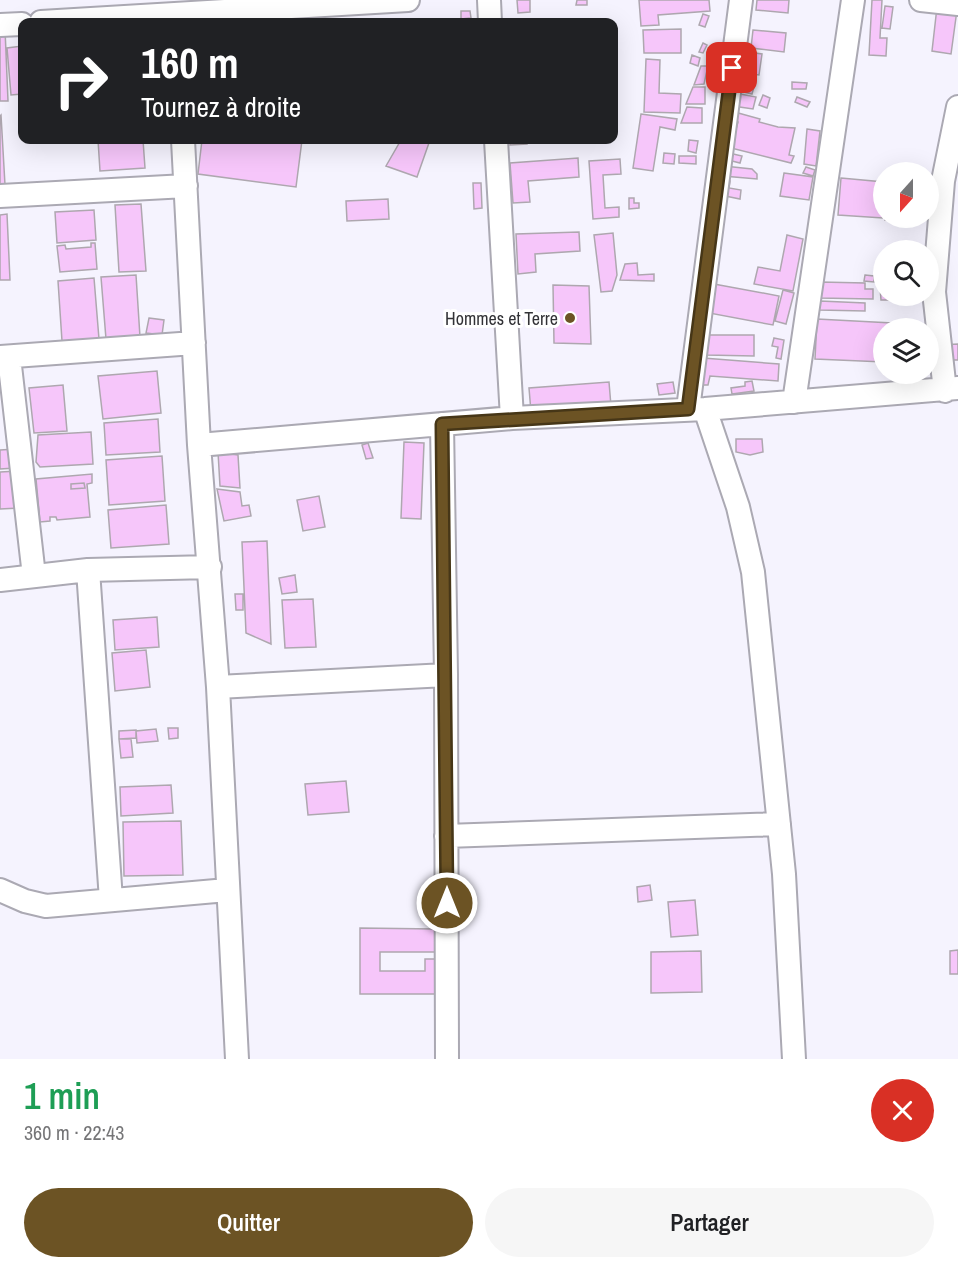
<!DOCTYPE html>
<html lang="fr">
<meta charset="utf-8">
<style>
body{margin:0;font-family:"Archivo Narrow",sans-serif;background:#f6f6f6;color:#202124;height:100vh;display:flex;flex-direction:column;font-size:22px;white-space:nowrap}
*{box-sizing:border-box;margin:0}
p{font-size:20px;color:#757577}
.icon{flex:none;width:33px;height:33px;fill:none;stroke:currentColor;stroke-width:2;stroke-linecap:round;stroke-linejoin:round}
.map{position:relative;height:1059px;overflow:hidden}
.panel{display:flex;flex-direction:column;background:#fff;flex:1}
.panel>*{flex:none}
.guide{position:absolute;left:18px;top:18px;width:600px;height:126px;border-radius:12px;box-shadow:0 6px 24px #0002;background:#202124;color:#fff;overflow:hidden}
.needle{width:39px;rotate:201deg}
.buttons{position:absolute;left:873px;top:162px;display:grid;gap:12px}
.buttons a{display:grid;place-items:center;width:66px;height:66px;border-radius:50%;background:#fff;box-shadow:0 6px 24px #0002;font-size:30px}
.pin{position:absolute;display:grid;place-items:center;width:51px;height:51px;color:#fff;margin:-26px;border-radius:12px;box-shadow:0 3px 9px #0006}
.me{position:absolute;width:66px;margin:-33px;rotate:0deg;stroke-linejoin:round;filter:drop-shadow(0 0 4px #0008)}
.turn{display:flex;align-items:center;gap:21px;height:126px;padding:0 24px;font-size:27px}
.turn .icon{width:78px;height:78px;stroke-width:2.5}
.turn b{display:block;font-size:42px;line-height:51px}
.round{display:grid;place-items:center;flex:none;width:63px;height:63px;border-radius:32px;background:#f6f6f6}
.headline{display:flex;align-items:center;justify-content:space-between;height:102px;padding:0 24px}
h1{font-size:36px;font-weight:600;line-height:45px;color:#1e9e55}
.primary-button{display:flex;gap:12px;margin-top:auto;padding:12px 24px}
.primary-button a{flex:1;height:69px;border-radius:36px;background:#6c5324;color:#fff;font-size:24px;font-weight:600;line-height:69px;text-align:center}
.primary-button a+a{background:#f6f6f6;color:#202124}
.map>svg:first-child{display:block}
.building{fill:#f6c6fa;stroke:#aea7af;stroke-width:1.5;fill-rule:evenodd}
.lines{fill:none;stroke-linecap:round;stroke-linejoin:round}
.minor-casing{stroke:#aba9b3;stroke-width:26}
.minor{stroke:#fff;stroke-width:22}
.route-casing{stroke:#463617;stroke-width:15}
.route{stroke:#6c5324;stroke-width:10}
.poi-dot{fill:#6c5324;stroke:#fff;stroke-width:2}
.labels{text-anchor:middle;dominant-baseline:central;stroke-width:6;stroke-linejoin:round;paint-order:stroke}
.poi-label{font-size:18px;fill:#323236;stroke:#fff;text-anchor:end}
</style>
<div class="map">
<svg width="958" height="1059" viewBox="0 0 958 1059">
<rect width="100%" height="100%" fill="#f5f3fe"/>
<path class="building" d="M 517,0 L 530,0 L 530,12 L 518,13 Z
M 577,0 L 587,0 L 587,5 L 576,5 Z
M 639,0 L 709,0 L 710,11 L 658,15 L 659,25 L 641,26 Z
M 757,0 L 789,0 L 788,13 L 756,10 Z
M 872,0 L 882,0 L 880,38 L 887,38 L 886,56 L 869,55 Z
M 885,6 L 893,7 L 890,29 L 882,28 Z
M 937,7 L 957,10 L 951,54 L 932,51 Z
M 461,11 L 470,11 L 471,18 L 461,19 Z
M 703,14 L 709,16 L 705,27 L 699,25 Z
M 0,29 L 5,29 L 8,101 L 0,101 Z
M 681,29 L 681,53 L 644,53 L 643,30 Z
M 753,30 L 786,33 L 784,52 L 751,48 Z
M 703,43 L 707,45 L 703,53 L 699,52 Z
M 22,46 L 22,94 L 11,95 L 7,48 Z
M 740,51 L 762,54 L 759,75 L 737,72 Z
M 692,55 L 700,58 L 698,66 L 690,63 Z
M 646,59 L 660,60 L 659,93 L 681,94 L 680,113 L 644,112 Z
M 701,66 L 708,66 L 704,84 L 694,85 Z
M 739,79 L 755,83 L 752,94 L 736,90 Z
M 792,82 L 807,83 L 806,89 L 792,89 Z
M 693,87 L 705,87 L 705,104 L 686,104 Z
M 735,93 L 756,97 L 753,109 L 733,106 Z
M 763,95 L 770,98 L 767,108 L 759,105 Z
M 797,97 L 810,102 L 807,107 L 795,102 Z
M 687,107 L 702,108 L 702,123 L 681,123 Z
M 731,111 L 760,119 L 759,122 L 778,127 L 795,128 L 789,155 L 794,156 L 791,163 L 731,148 L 738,122 L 729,119 Z
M 641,114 L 677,119 L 675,130 L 660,127 L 653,171 L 633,168 Z
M 1,115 L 5,185 L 0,186 L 0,116 Z
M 807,129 L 820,131 L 816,166 L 804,164 Z
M 98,140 L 143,140 L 145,168 L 100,171 Z
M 202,140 L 302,140 L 296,187 L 198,174 Z
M 401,140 L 430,140 L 417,177 L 386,166 Z
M 510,140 L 527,140 L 527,144 L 510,145 Z
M 689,140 L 698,141 L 696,153 L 688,151 Z
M 664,153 L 675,154 L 674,164 L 663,163 Z
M 729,153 L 742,156 L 740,163 L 728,160 Z
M 679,156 L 696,156 L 696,164 L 679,163 Z
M 578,158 L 579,177 L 528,181 L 530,202 L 513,203 L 510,163 Z
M 620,159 L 621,174 L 603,175 L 605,208 L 619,207 L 619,217 L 593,219 L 589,161 Z
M 724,166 L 752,169 L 757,174 L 757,179 L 723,176 Z
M 806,167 L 815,170 L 813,176 L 803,173 Z
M 784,173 L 813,177 L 809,200 L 780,196 Z
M 722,178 L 730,181 L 729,188 L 741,190 L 740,199 L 720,195 Z
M 841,178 L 884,182 L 883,218 L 838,215 Z
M 473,183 L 481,183 L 482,208 L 474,209 Z
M 629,198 L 634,198 L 634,203 L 639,203 L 639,208 L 629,209 Z
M 388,199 L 389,219 L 347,221 L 346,201 Z
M 141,204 L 146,271 L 119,272 L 115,205 Z
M 94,210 L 96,240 L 57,243 L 55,212 Z
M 7,214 L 10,280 L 0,280 L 0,215 Z
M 886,218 L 896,218 L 895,222 L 885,220 Z
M 579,232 L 580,251 L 535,254 L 536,272 L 518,274 L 516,234 Z
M 613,233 L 617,275 L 612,291 L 601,292 L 594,235 Z
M 787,235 L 803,239 L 793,291 L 754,284 L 758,267 L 780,271 Z
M 91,243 L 95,243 L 97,269 L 60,272 L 57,246 L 65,245 L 66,249 L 91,247 Z
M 878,261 L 884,261 L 884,296 L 899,296 L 899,300 L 881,300 Z
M 637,263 L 638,275 L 654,274 L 654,281 L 620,280 L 625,264 Z
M 136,275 L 140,337 L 106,339 L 101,277 Z
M 865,275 L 874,276 L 874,282 L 864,281 Z
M 94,278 L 99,339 L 62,341 L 58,281 Z
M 820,282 L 865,283 L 865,289 L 873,289 L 873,299 L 819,298 Z
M 714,284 L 779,296 L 773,325 L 709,313 Z
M 553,285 L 589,286 L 591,344 L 554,343 Z
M 783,290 L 794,293 L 786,324 L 775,321 Z
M 820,301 L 865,303 L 865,311 L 819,310 Z
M 149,318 L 164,320 L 162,335 L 146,333 Z
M 817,319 L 911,324 L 910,328 L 884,328 L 884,362 L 815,359 Z
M 706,335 L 754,335 L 754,356 L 706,355 Z
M 774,338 L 784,340 L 781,359 L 776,358 L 778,347 L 772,346 Z
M 958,344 L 958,360 L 942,360 L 942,345 Z
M 703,358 L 779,364 L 778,381 L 710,376 L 708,385 L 701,385 Z
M 157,371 L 161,413 L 103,419 L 98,376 Z
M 752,381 L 754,391 L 732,394 L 731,388 L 745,386 L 745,382 Z
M 609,382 L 611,406 L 531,412 L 529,388 Z
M 673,382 L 675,393 L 659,395 L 657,384 Z
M 63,385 L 67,431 L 34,433 L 29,388 Z
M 158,419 L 160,452 L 106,455 L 104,423 Z
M 91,432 L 93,464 L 40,467 L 36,462 L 38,435 Z
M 736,439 L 762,439 L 763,452 L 750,455 L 736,452 Z
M 404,442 L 424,443 L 421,519 L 401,518 Z
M 368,443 L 373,458 L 366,459 L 362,445 Z
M 15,449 L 15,468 L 0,469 L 0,450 Z
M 218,452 L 238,455 L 240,488 L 220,486 Z
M 162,456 L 165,501 L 109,505 L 106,460 Z
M 18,471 L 19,508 L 0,509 L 0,472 Z
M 92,474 L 92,483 L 87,484 L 90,517 L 57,520 L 56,517 L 50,517 L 50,521 L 40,522 L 36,479 ZM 84,483 L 85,488 L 71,489 L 71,484 Z
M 84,483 L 85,488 L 71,489 L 71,484 Z
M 217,489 L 240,492 L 242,506 L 249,505 L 251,516 L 224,521 Z
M 319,496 L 325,527 L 303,531 L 297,500 Z
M 166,505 L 169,544 L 111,548 L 108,510 Z
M 267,541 L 271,644 L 246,633 L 242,542 Z
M 295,575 L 297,592 L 282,594 L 279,578 Z
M 235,594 L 243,594 L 243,610 L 236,610 Z
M 313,599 L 316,647 L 285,648 L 282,600 Z
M 157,617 L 159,647 L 115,650 L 113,620 Z
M 146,650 L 150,687 L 115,691 L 112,653 Z
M 168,728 L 178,728 L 178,738 L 169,739 Z
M 156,729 L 158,741 L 137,743 L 136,731 Z
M 136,730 L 136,738 L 119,739 L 119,731 Z
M 119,739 L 131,739 L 133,757 L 121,758 Z
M 346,781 L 349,812 L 308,815 L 305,784 Z
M 171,785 L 173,813 L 121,816 L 120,787 Z
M 181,821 L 183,875 L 124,876 L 123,822 Z
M 650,885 L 652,900 L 638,902 L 637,887 Z
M 695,900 L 698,935 L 671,937 L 668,902 Z
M 360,928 L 435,929 L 435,952 L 380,952 L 380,971 L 425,971 L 425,959 L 435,959 L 435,994 L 360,994 Z
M 958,950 L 958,974 L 950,974 L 950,951 Z
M 701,951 L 702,992 L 651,993 L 651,952 Z"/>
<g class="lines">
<defs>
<path id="minor" d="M 489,0 L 490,22
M 921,0 L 958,4
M 41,22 L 408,0
M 0,25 L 22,24
M 183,140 L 199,445 L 218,687 L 237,1059
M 496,140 L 512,418
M 0,196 L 186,186
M 0,357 L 194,343
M 9,357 L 34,576
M 945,391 L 934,292 L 943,181 L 958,107
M 794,402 L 853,0
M 688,409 L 741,0
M 705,409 L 738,507 L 753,572 L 784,874 L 794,1059
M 199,445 L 512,418 L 705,409 L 958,388
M 88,570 L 111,900
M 0,580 L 88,570 L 210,567
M 446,675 L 447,1059
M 218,687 L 446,675 L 442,424
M 446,836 L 779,824
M 0,890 L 25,901 L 46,906 L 227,890"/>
</defs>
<use href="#minor" class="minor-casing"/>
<use href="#minor" class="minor"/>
</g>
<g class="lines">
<defs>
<path id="route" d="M 447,903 L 442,424 L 688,409 L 732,68"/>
</defs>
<use href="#route" class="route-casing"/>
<use href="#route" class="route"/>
</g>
<circle class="poi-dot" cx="570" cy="318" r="6"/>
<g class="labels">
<g class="poi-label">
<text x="558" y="318">Hommes et Terre</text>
</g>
</g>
</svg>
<div class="buttons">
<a><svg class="needle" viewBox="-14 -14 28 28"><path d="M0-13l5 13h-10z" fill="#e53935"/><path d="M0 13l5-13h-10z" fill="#757577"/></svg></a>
<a><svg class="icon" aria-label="search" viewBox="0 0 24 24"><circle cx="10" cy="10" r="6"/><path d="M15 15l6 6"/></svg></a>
<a><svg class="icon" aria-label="layers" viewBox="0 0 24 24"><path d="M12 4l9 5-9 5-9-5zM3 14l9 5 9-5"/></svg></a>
</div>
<div class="pin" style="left:732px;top:68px;background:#d93025"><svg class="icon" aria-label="arrive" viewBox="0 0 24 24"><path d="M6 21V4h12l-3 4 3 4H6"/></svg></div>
<svg class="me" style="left:447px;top:903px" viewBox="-20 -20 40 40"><circle r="17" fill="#6c5324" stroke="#fff" stroke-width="3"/><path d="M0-11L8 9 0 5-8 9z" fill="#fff"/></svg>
<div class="guide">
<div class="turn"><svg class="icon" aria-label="right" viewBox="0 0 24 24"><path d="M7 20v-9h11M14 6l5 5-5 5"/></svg><div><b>160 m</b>Tournez à droite</div></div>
</div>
</div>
<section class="panel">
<div class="headline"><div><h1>1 min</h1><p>360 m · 22:43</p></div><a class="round" style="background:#d93025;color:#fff"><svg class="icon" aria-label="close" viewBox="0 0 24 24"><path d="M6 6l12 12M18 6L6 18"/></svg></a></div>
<div class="primary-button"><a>Quitter</a><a>Partager</a></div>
</section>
